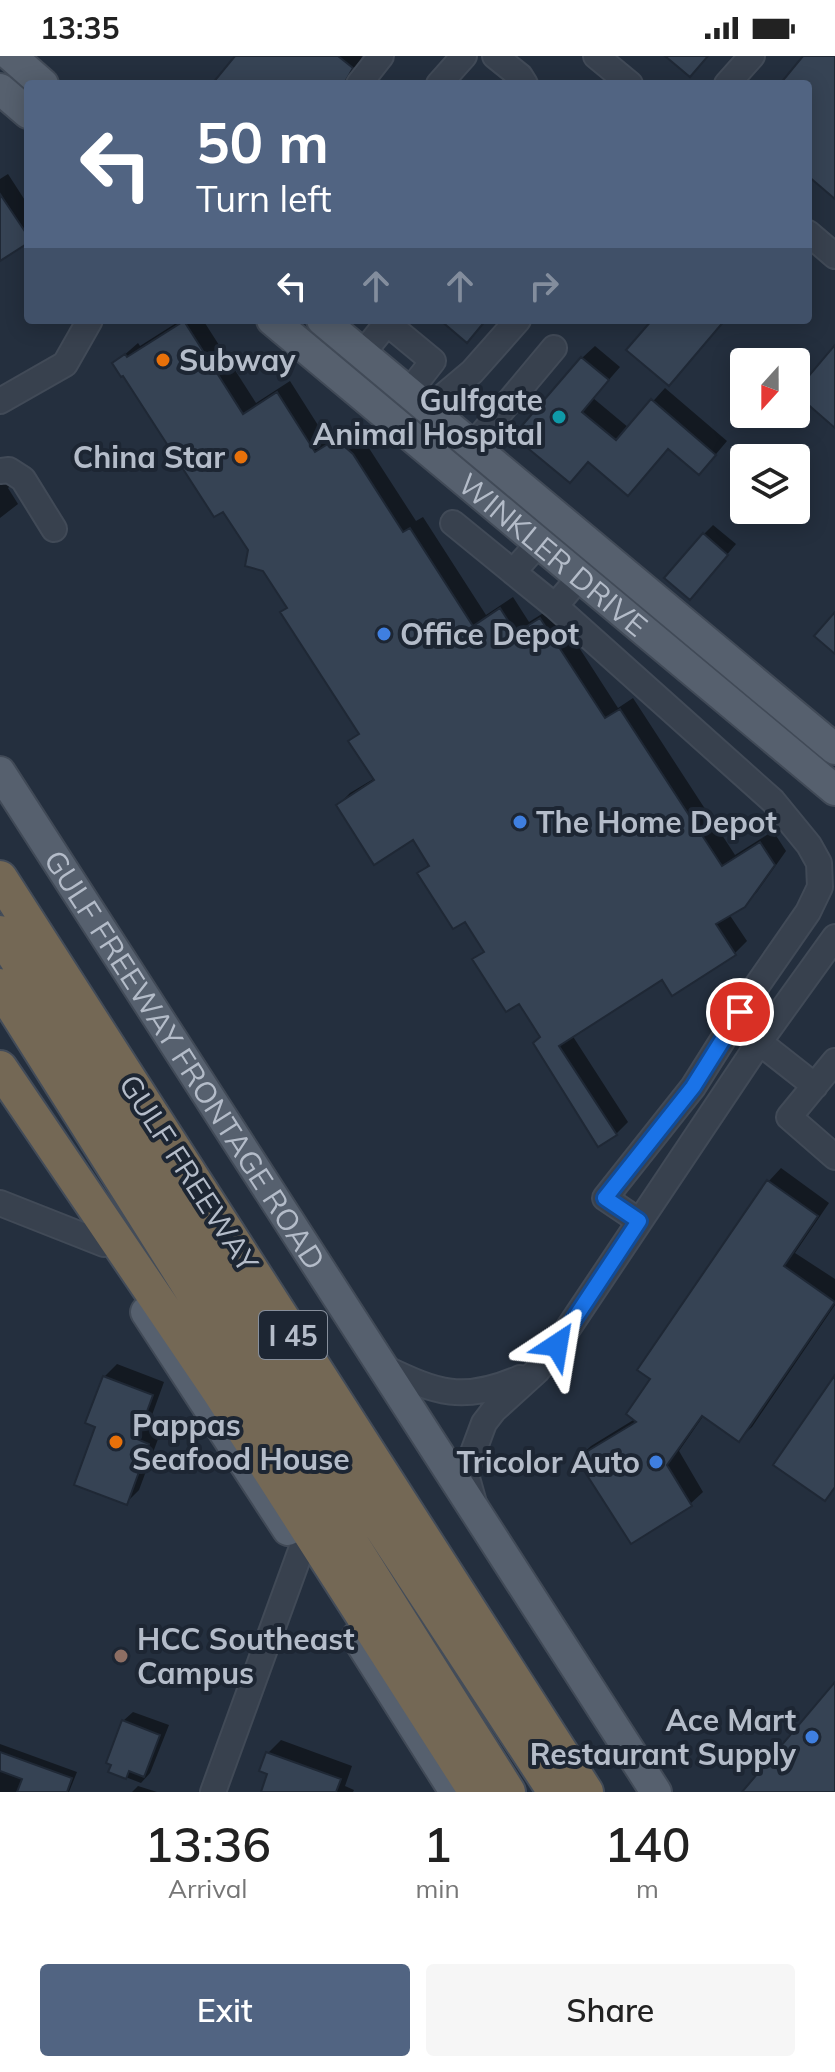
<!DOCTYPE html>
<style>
body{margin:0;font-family:Mulish,sans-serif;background:#f6f6f6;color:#222;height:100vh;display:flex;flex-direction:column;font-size:30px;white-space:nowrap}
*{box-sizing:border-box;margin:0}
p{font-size:26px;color:#767676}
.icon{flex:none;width:44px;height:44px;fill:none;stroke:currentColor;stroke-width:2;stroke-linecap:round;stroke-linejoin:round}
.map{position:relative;height:1736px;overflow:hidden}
.panel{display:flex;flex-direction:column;background:#fff;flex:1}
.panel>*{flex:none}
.banner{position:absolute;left:24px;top:24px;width:788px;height:244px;border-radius:8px;box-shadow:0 4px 20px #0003;background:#516482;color:#fff;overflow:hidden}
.needle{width:52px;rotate:201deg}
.controls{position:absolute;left:730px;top:292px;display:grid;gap:16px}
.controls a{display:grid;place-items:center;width:80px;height:80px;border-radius:8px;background:#fff;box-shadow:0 4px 20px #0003;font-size:40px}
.pin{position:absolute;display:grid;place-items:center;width:68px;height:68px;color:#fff;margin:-34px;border:4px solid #fff;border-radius:50%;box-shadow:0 2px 8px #0007}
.me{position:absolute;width:88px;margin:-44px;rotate:33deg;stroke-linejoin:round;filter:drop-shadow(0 0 6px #0008)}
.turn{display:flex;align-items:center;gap:28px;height:168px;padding:0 40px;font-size:36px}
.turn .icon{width:104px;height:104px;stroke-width:2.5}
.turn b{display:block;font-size:56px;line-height:68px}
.lanes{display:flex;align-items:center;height:76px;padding:0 40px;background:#0003;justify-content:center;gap:40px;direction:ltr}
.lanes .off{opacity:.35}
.eta{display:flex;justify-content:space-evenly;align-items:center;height:136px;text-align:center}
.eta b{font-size:48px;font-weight:600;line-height:56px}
.action{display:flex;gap:16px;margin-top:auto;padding:16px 40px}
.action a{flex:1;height:92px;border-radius:8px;background:#516482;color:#fff;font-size:32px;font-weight:600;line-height:92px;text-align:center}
.action a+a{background:#f6f6f6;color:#222}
.status{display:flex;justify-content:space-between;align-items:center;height:56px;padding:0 40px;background:#fff;direction:ltr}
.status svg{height:22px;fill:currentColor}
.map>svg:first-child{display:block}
.shadow{fill:#0007}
.building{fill:#364354;stroke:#1f2835;stroke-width:2}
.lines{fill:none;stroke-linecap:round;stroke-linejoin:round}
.minor-casing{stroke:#414a57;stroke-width:28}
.major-casing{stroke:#414a57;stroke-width:34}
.highway-casing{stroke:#434c59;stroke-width:38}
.minor{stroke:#38414e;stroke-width:24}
.major{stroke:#56606e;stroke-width:30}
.highway{stroke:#746855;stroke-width:34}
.route-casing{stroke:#114b97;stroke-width:20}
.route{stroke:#1a73e8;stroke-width:14}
.food-dot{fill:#e8710a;stroke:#1d2633;stroke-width:3}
.culture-dot{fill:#0f9aa8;stroke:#1d2633;stroke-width:3}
.shop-dot{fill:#3f7fe0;stroke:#1d2633;stroke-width:3}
.education-dot{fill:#8d6e63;stroke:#1d2633;stroke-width:3}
.labels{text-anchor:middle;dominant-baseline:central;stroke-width:8;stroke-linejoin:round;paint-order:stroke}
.shield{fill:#1d2633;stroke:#878f9c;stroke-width:2}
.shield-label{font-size:28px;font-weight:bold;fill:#b4bcc9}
.poi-label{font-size:30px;font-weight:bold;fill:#b4bcc9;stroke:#1d2633;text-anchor:start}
.street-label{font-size:30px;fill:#b4bcc9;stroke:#1d2633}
</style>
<div class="status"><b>13:35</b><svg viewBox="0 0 49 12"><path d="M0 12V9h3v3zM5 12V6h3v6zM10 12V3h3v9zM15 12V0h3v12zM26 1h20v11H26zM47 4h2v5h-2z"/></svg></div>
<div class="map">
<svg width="835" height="1736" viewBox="0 0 835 1736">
<rect width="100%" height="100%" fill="#242f3e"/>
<path class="shadow" d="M 238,0 L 362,0 L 357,15 L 346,28 L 214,28 Z
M 8,118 L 28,149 L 28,184 L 0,203 L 0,123 Z
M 181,264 L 203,264 L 256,347 L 290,325 L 328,385 L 349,372 L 365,386 L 416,465 L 423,461 L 486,559 L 513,541 L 529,566 L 553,551 L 618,652 L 633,642 L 735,799 L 773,775 L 786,795 L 757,836 L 744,849 L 729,858 L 747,885 L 735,897 L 673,937 L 662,921 L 572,979 L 628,1066 L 616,1078 L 542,980 L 519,945 L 475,904 L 485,894 L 465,863 L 420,818 L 430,807 L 413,781 L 338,749 L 350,737 L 375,722 L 351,685 L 360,676 L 283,556 L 288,550 L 223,453 L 124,317 L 114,308 L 138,287 L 140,290 Z
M 595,290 L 620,311 L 593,342 L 629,372 L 665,332 L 727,385 L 711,404 L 669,391 L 589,404 L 570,425 L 582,302 Z
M 0,420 L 15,425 L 8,432 L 18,448 L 0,462 Z
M 713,469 L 736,488 L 699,532 L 704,478 Z
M 781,1112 L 829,1147 L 795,1197 L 835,1223 L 835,1249 L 752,1371 L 739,1383 L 704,1359 L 679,1395 L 703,1436 L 690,1448 L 578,1402 L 591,1390 L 635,1363 L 653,1323 L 639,1313 L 769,1125 Z
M 117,1308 L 164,1326 L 148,1370 L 161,1375 L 139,1434 L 126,1447 L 98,1369 L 104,1321 Z
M 133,1656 L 169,1669 L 150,1717 L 141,1727 L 110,1715 L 123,1665 Z
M 281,1684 L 352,1710 L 345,1730 L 354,1734 L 353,1736 L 263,1736 L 270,1717 L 262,1714 L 268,1697 Z
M 0,1688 L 77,1716 L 69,1736 L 0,1736 Z
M 138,1730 L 157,1736 L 132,1736 Z"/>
<path class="building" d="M 235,0 L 338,0 L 353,12 L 344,28 L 212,28 Z
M 665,0 L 708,0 L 690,21 Z
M 803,0 L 835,0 L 835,143 L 808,120 L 808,28 L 780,28 Z
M 0,138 L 28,180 L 28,187 L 0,205 Z
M 440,264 L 486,264 L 467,287 Z
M 652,264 L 725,264 L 669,330 L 626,294 Z
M 184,265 L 243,358 L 277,336 L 315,396 L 336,383 L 353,398 L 403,476 L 410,472 L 473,570 L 500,552 L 516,577 L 540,562 L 605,662 L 620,653 L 722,810 L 760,786 L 775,809 L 745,851 L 716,868 L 736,899 L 672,940 L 662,924 L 559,990 L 617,1079 L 598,1091 L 533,987 L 540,981 L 519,948 L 506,956 L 472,903 L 484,896 L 465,866 L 453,873 L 417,817 L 429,810 L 413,784 L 374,809 L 336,749 L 374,724 L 348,685 L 359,678 L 280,556 L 287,552 L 263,515 L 245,510 L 248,494 L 223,456 L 214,461 L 123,320 L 121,321 L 112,307 L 125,298 L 127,301 Z
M 835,289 L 835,372 L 796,338 L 796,335 Z
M 581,301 L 609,324 L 582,356 L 616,384 L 651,343 L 716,399 L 699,419 L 668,393 L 628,440 L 588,406 L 570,427 L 513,380 Z
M 703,477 L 728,499 L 690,544 L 664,522 Z
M 835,556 L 835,598 L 814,580 Z
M 767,1124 L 818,1160 L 784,1210 L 835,1246 L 739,1386 L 702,1360 L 667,1409 L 692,1450 L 631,1488 L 576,1402 L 636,1366 L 626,1358 L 650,1323 L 637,1314 Z
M 835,1319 L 835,1431 L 825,1445 L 773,1409 Z
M 103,1320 L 153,1339 L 137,1383 L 149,1388 L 127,1449 L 74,1429 L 95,1371 L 85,1367 Z
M 835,1626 L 835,1736 L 742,1736 Z
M 122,1664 L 160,1679 L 144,1721 L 129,1715 L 126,1723 L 108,1716 L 111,1709 L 106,1707 Z
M 0,1696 L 72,1722 L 67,1736 L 17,1736 L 22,1723 L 0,1715 Z
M 266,1696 L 341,1723 L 336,1736 L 261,1736 L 267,1718 L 259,1715 Z"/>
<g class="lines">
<defs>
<path id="minor" d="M 495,0 L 520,20 L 525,28
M 596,0 L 630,28
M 359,28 L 381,0
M 439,28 L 464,0
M 727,28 L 752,0
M 808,177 L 835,200
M 362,298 L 387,267 L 433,305 L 408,337
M 0,345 L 65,308 L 90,264
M 428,353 L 472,316 L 518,264
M 472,390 L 554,292
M 0,415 L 9,414 L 23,423 L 54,473
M 453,467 L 513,516 L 539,487
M 513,516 L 555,550 L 580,521
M 555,550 L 773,745 L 809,789 L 819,807 L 820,831 L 808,856 L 756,931 L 693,1031 L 605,1142 L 639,1165
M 759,986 L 815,1030
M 835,1005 L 789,1061 L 835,1101
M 0,1147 L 104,1188
M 383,1311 C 437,1337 463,1347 520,1322
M 474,1447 L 467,1422 L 468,1410 L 484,1367 L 494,1354 L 537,1315 L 557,1289 L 763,981 L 835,881
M 213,1736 L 301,1494"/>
<g id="major">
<path d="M 11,0 L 43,28"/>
<path d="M 0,33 L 28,57"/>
<path id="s1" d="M 272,264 L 835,734"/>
<path d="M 322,264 L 835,693"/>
<path id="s2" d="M 0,716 L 656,1736"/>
<path d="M 146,1256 L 288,1474"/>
<path d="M 357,1581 L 455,1736"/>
</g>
<path id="highway" d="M 0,822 L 586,1736
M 0,877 L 351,1425 L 555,1736
M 0,930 L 508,1736
M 0,1012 L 221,1338 L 476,1736"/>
</defs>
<use href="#minor" class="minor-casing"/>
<use href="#major" class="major-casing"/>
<use href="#highway" class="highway-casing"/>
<use href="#minor" class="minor"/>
<use href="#major" class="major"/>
<use href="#highway" class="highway"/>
</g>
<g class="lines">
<defs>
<path id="route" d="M 557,1289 L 639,1165 L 605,1142 L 693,1031 L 740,956"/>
</defs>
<use href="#route" class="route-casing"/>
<use href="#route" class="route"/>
</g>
<g class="food-dot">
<circle cx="163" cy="304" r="8"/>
<circle cx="241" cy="401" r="8"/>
<circle cx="116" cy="1386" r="8"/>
</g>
<circle class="culture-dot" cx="559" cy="361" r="8"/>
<g class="shop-dot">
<circle cx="384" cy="578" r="8"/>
<circle cx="520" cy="766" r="8"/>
<circle cx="656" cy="1406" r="8"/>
<circle cx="812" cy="1681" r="8"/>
</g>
<circle class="education-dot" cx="121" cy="1600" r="8"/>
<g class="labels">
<rect class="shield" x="259" y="1255" width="68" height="48" rx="6"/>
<g class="shield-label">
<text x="293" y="1279">I 45</text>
</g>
<g class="poi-label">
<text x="179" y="304">Subway</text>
<text x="543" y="344" text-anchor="end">Gulfgate<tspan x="543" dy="34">Animal Hospital</tspan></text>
<text x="225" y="401" text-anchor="end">China Star</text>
<text x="400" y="578">Office Depot</text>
<text x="536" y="766">The Home Depot</text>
<text x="132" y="1369">Pappas<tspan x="132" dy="34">Seafood House</tspan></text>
<text x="640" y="1406" text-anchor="end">Tricolor Auto</text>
<text x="137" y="1583">HCC Southeast<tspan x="137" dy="34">Campus</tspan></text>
<text x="796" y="1664" text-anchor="end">Ace Mart<tspan x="796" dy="34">Restaurant Supply</tspan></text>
</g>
<g class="street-label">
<text stroke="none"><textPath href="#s1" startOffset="366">WINKLER DRIVE</textPath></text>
<text stroke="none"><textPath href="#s2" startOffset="342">GULF FREEWAY FRONTAGE ROAD</textPath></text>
<text transform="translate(189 1117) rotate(57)">GULF FREEWAY</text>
</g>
</g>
</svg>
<div class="controls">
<a><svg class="needle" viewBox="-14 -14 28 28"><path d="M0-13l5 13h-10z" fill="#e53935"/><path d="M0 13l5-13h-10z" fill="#767676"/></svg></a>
<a><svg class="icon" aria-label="layers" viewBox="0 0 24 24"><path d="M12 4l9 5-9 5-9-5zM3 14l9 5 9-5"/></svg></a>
</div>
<div class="pin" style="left:740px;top:956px;background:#d93025"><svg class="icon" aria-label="arrive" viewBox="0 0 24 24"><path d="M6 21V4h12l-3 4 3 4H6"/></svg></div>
<svg class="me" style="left:557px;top:1289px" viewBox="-20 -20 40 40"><path d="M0-17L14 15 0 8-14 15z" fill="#1a73e8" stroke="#fff" stroke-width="4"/></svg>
<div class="banner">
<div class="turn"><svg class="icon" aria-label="left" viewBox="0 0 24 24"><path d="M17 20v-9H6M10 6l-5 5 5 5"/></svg><div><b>50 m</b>Turn left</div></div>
<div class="lanes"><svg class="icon" aria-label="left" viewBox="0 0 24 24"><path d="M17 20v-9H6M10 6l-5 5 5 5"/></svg><svg class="icon off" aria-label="ahead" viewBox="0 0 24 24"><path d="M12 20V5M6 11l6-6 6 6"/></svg><svg class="icon off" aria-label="ahead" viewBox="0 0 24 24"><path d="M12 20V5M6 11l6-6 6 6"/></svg><svg class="icon off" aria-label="right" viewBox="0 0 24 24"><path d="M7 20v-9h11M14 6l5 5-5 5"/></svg></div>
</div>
</div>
<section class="panel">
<div class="eta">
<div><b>13:36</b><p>Arrival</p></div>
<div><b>1</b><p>min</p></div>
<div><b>140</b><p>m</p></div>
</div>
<div class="action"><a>Exit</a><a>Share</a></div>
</section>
